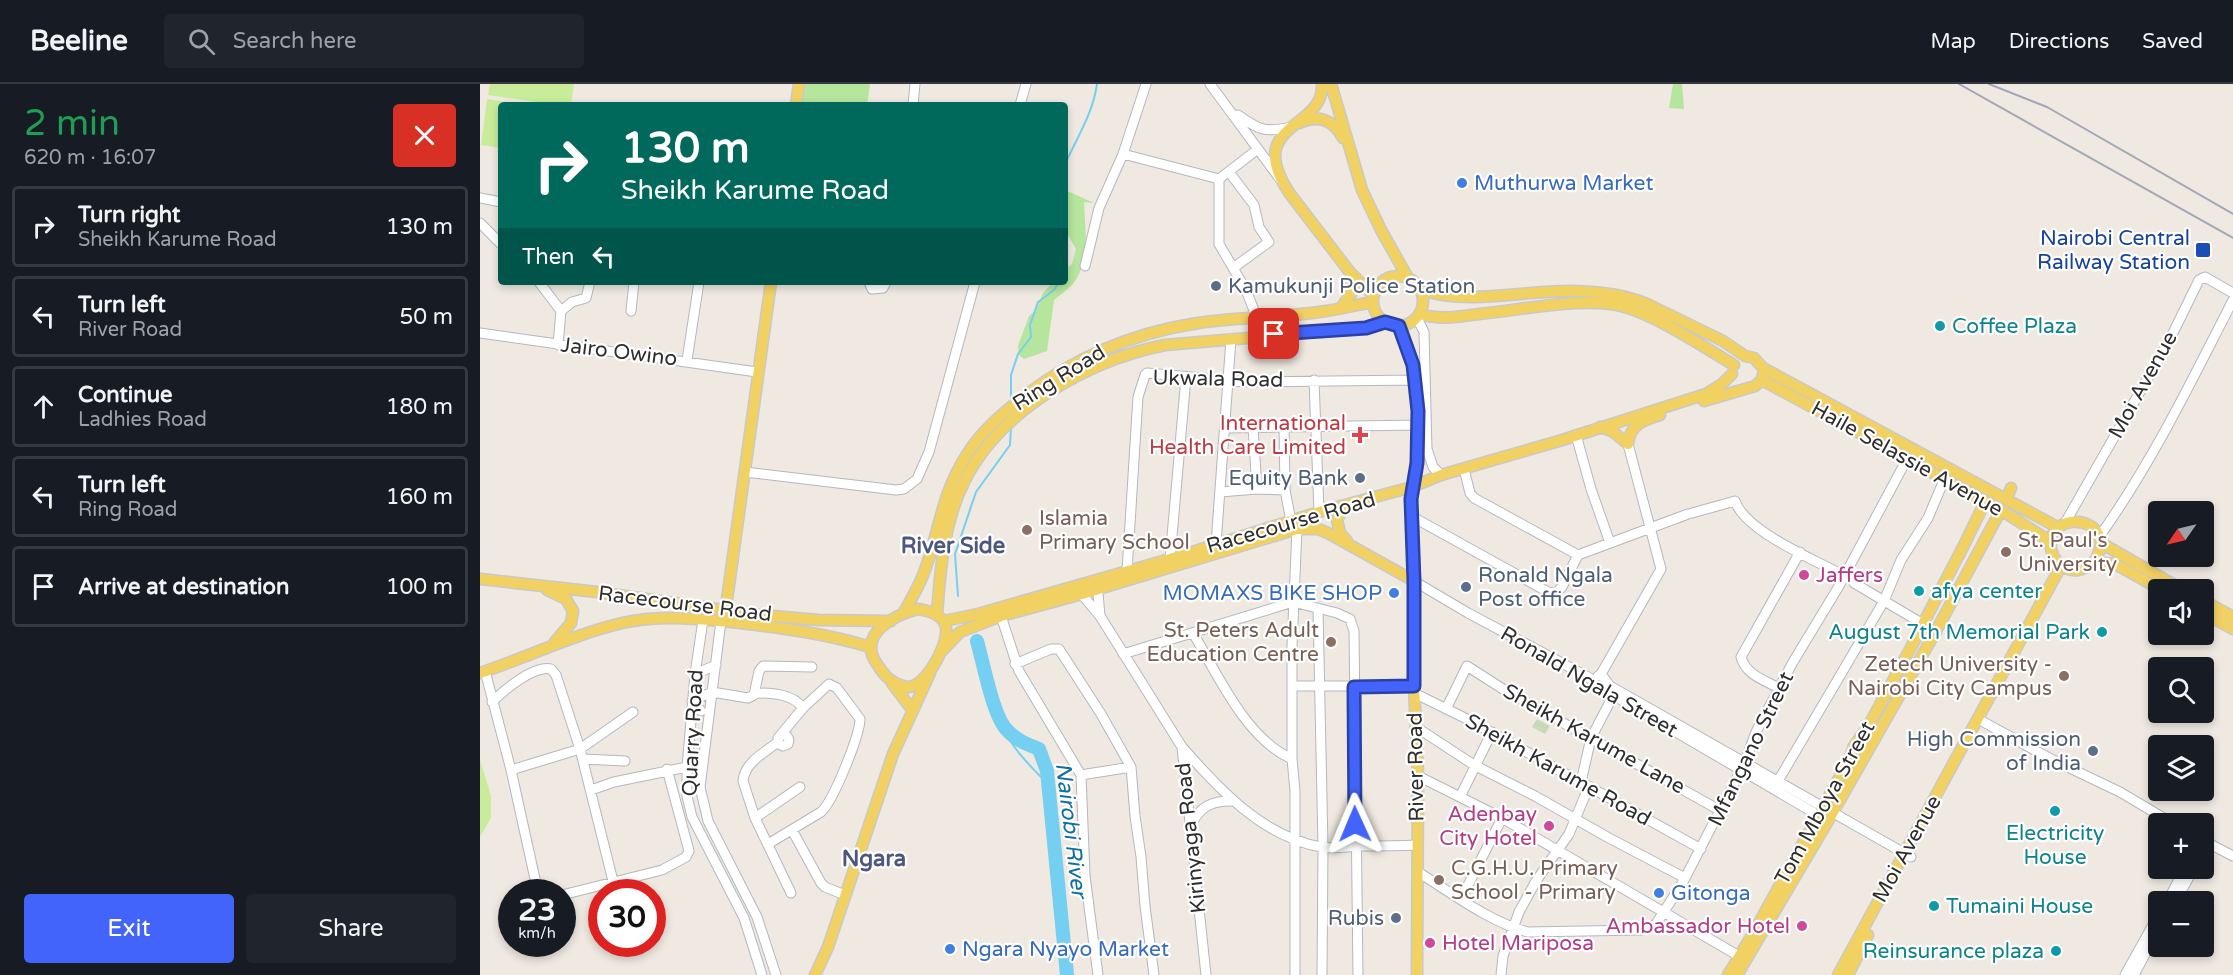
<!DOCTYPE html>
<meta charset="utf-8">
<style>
body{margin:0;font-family:"Varela Round",sans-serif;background:#20242c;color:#f1f3f6;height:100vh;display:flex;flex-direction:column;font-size:22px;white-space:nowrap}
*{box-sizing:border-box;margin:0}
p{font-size:20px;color:#9ea1a6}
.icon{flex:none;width:33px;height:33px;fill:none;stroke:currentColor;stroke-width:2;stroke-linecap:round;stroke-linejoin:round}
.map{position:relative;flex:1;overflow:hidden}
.panel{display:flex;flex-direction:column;background:#171b24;width:480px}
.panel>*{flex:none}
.top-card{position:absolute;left:18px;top:18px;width:570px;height:183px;border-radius:6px;box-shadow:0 3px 9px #0003;background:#00695c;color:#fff;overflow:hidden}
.needle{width:39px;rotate:236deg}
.tools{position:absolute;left:1668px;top:417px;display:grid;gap:12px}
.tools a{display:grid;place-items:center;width:66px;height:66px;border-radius:6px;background:#171b24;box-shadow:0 3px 9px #0003;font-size:30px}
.speed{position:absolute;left:18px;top:795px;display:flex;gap:12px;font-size:30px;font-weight:700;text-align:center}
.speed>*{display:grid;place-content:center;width:78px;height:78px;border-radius:50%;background:#171b24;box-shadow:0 3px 9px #0003;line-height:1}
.speed small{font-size:15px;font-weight:400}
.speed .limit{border:9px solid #d22;background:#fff;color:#111}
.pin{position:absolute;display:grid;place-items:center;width:51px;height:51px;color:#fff;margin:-26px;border-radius:12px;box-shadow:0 3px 9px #0006}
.me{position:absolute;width:66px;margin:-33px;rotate:359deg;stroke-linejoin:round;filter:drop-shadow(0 0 4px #0008)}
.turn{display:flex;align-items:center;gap:21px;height:126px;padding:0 24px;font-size:27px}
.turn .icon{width:78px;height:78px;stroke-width:2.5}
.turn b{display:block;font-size:42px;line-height:51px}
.then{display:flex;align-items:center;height:57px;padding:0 24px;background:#0003;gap:12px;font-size:22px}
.round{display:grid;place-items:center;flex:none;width:63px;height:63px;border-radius:6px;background:#20242c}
.overview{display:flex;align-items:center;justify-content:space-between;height:102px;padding:0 24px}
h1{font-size:36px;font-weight:600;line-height:45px;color:#1e9e55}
.button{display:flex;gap:12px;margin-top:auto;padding:12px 24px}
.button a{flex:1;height:69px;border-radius:6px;background:#4264fb;color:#fff;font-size:24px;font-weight:600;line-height:69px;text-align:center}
.button a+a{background:#20242c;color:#f1f3f6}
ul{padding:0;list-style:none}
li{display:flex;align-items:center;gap:18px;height:81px;margin:0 12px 9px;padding:0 12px;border:3px solid #363941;border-radius:6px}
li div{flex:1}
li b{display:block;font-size:22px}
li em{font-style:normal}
header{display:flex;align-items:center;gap:36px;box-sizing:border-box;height:84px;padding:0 30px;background:#171b24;border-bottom:2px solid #363941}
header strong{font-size:28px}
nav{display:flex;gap:33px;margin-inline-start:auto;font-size:21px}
.search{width:420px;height:54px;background:#20242c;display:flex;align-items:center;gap:15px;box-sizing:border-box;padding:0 21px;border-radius:6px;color:#9ea1a6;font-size:22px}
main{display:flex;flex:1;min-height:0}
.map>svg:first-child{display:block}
.green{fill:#b6e59e}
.cemetery{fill:#c8d9b8}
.pitch{fill:#c9ec9a}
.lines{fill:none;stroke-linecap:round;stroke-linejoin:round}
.stream{stroke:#75cff0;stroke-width:2}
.river{stroke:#75cff0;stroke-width:14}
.minor-casing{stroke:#b4b7c1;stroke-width:11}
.major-casing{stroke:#c9c9c9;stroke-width:13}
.minor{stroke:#fff;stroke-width:9}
.major{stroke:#f2d163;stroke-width:10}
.rail{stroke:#a3a6b8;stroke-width:2}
.route-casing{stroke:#2b41a3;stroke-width:15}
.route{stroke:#4264fb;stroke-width:10}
.shop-dot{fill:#3f7fe0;stroke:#fff;stroke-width:2}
.transit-dot{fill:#1a4fb4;stroke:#fff;stroke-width:2}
.service-dot{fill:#5c6f8a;stroke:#fff;stroke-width:2}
.culture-dot{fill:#0f9aa8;stroke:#fff;stroke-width:2}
.health-dot{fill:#e0444e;stroke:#fff;stroke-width:2}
.education-dot{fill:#8d6e63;stroke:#fff;stroke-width:2}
.hotel-dot{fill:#d1479c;stroke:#fff;stroke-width:2}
.labels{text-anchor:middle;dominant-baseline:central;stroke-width:4.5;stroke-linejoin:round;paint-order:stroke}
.shop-label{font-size:21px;fill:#366cbe;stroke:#fff;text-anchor:start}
.transit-label{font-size:21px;fill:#164399;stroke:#fff;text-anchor:end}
.service-label{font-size:21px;fill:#4e5e75;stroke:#fff;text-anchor:end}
.culture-label{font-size:21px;fill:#0d838f;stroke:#fff;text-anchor:start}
.street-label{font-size:21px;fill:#2e2e2e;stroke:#fff}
.health-label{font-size:21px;fill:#be3a42;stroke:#fff;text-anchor:end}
.education-label{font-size:21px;fill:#785e54;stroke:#fff;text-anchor:start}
.hotel-label{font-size:21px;fill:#b23c85;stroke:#fff;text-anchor:start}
.neighbourhood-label{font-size:22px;font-weight:bold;fill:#4d5680;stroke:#fff}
.water-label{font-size:22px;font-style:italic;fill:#0d6fa3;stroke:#fff}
</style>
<header>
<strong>Beeline</strong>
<div class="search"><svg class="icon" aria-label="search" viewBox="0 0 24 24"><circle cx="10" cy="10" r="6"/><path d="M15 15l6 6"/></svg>Search here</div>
<nav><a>Map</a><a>Directions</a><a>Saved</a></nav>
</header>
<main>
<section class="panel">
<div class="overview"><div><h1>2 min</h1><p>620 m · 16:07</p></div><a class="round" style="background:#d93025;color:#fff"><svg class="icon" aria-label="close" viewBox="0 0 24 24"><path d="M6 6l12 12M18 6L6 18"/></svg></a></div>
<ul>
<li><svg class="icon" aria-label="right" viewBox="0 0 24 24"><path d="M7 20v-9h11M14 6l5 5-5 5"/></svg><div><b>Turn right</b><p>Sheikh Karume Road</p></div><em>130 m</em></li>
<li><svg class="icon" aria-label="left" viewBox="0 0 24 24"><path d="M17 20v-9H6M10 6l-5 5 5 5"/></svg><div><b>Turn left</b><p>River Road</p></div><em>50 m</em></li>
<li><svg class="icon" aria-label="ahead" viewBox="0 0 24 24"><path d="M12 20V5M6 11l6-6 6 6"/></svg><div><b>Continue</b><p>Ladhies Road</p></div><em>180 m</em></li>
<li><svg class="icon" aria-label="left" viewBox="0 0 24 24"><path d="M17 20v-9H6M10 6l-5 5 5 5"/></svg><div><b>Turn left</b><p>Ring Road</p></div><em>160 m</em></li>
<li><svg class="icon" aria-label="arrive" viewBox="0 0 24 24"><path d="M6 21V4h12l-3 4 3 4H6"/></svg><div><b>Arrive at destination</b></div><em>100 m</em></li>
</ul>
<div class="button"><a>Exit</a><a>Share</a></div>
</section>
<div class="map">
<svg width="1753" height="891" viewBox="0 0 1753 891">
<rect width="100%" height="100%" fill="#efe9e1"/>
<path class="green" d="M 325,0 L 390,0 L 387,21 L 322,21 Z
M 1193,0 L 1202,0 L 1204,25 L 1189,24 Z
M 585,106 L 614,119 L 604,118 C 605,144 611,179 592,201 C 587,206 580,211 574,216 L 567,267 L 544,275 L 539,271 L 538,262 L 549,232 L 556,226 L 563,209 L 573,198 L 585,198 L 585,186 L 592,180 L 596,165 L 585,146 Z"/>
<path class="cemetery" d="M 1057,635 L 1070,642 L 1065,650 L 1052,643 Z"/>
<path class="pitch" d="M 10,0 L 94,0 L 91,21 L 78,21 L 8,11 Z
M 7,15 L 46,21 L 21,21 L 21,64 L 1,61 Z
M 0,676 L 11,712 L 11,734 L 0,753 Z"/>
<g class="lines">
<path class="stream" d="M 585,80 C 597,54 613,29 617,0
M 585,167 L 585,181
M 531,317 L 531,291 L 538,270 L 551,253 L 550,241 L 558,218 L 574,206 L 579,198
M 478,512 L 475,470 L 496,408 L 530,361 L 531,343
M 524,644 C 530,663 555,687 569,701"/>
<path class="river" d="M 497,557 C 503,578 513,632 527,646 C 536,656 546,660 559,665 L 567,687 L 587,891"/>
<defs>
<path id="minor" d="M 666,0 L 643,70 L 739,95
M 730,0 L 800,95
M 433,21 L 435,0
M 540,21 L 546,0
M 758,31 C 779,46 785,49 811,43
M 749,88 L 774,121 L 779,143 L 789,158 L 753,184
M 0,114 L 21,118
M 0,139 L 21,160
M 605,182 L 619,124 L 643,70
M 59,198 L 81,227 L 92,218 L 106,214 L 110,198
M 389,198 L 392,205 L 403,204 L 406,198
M 151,227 L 154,198
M 777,234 L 766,206 L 739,160 L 739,95 L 778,65
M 937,234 L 944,248 L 947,365 L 953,383 L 961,391
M 919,242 L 933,281 L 938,327 L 937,379 L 931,415 L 934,497 L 988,529 L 1110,594 L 1114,600 L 1348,737
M 0,249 L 277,288
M 78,261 L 81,227
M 207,276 L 219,198
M 834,296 L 839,428
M 773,343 L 777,405
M 804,343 L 805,406 L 811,437
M 745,344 L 938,341
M 1096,351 L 1111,405 L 1130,459
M 984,385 L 990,409 L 994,414 L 1098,471 L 1208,430
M 265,388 L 416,406 L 424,405 L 437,395 L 449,368 L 495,198
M 740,408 L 777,405 L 805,406
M 1212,429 L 1255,417 C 1265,446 1328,473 1355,487
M 931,432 L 1070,509 L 1078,507 L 1082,503 L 1098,471
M 1585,439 L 1689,257 L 1719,196 L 1725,193 L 1753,209
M 1619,453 C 1672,379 1712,296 1753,216
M 736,460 L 751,255
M 690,475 L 706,293
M 647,487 L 658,313 L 665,291 L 667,289 L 768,298 L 936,296
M 617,498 L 620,532
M 1374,499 L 1443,540 L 1442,543
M 598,506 L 620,532 L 702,663 L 726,891
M 838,524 L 843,763 L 842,891
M 521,532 L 539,587 L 601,691
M 223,536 L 215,590 L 207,683 L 207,712 L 212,733 L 264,834 L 282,891
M 241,537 L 220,703 L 228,737 L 277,833 L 296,891
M 713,549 C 738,591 766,655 812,675
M 643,570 L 813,518 L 857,529 L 870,535 L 874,547 L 878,891
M 535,580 L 571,565 L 579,565 L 621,630 L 651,683 L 655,732 L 661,773 L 665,822 L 674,891
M 5,587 L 31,686 L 57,804 L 59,808
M 215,590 L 236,581
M 1121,590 L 1130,602 L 1431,773
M 1118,592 L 1121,590 L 1181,485 L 1148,360
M 813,602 L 934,602
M 1299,604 C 1284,596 1266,591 1261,573 L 1320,468
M 276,609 C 293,609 313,610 323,624
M 934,609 L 991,637 L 1221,765
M 12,618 C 24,606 54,581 71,585 L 76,591 L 100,665 L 133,797
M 966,625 L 987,582 L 1026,607 L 1241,727
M 221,627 L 212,617 L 232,608 L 268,614 L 274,611 L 279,587 L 283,582 L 332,583
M 1498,635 L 1573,676 L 1640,708 L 1694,740
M 936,643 L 994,681 L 1055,712 L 1129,754 L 1205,794
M 298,658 C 284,669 265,678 263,697 L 275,734 L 311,809
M 702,663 C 739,705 783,753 841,763 C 853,765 865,763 877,762 C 897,762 917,762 937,761
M 103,675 L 145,677
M 31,686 L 100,665 L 153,628
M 938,692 L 1022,734 L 1264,875
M 1298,697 L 1404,517 L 1421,476 L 1448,434 L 1464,396
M 1101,698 L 1111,654 L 1133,612
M 111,706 L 134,698 L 207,683
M 980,713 L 1012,648
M 275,734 L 320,703
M 711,741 C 720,722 733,716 754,717
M 312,746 L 341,799 L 345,803 L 365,811
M 1724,757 L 1753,772
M 288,760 L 341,728 C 353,718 380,651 380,635 L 357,604 L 349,600 L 323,624 L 298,654 L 299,660 L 303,662 L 308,660 L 309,656 L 307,652 L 303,651
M 938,788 C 970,808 1011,839 1048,848 L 1162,846 L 1176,840 L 1203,798 L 1265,678 L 1276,648 L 1313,578 L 1359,502 L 1427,375
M 82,811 L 182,786 L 206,773 L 209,767 L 187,685
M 981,815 L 1022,734
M 1687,818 L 1705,784
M 1695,818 L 1714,784
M 618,891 L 605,792 L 601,691 L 651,683
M 815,891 L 815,707 L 812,675 L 812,562 L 817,445
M 1021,891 L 1023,872 L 1039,828 L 1056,797 L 1089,750 L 1109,702
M 1645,891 L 1678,832
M 1654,891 L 1678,846"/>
<path id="major" d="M 842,0 C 845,46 762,38 810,110 L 869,187 L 893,211
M 851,0 L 882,106 L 901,146 L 928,194
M 316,21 L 319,0
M 819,39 C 839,30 853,36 863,54
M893 217a25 25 0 1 1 50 0a25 25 0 1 1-50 0Z
M 941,206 C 989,221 1039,207 1088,207 C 1113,207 1141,210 1165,219 L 1243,257 L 1265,272 L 1274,274 L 1283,284 L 1579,444
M 861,224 L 873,207 L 871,190
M 940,230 C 960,236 978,233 999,230 C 1042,226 1087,215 1131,220 C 1166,224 1222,262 1254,281
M 1282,296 L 1521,426 L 1571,458
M 1224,317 L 1275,302 L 1282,296 L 1283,290
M 1120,343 L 1132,347 L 1148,360
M 1148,360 C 1150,340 1164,336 1180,331
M 1526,416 L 1531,404
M 864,422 L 857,436 L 860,449 L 867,457
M 1621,459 L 1703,506
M 1613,480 C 1644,432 1565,422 1571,465 C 1573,474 1579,482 1588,485 C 1599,489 1605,483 1614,480 C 1621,478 1630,479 1637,481 L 1682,506
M 0,495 L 117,508 L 272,530 L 338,536 L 411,537
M 67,506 L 86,515 L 93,527 L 91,539 L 74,559
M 1724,517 L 1753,533
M 438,525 C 448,527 460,529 465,540 C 472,555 447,602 429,603 C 424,603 416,600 412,597 C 405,593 401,586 397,580 C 376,551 414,531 438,525 Z
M 424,528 C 432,514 441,499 446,483 C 460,443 462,410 486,372 C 501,347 523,329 546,311 C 595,274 651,250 712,240 C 754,233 797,234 839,228 C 857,226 875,221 893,218
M 1724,529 L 1753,545
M 245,530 L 291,198
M 457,531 C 460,487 464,438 484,398 C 520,325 609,276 685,261 L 886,244 L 905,238
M 464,537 L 498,530 L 690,475 L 839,428 L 932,403 L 961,391 L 1079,357 L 1226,310 L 1242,300 L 1252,290
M 1443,540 L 1483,463 L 1505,418
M 460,569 L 480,548 L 521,532 L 602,510 L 817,445 L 838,445 L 848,449 L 934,497 L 934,602 L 938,692 L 937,891
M 0,589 C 48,573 92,551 142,539 C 182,530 220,535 260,539 C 303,544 348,550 390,563
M 412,599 L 433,627
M 335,891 L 348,863 L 413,670 L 450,589
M 1248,891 L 1274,848 L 1369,676 L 1374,662 L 1389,641 L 1442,543 L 1446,548 L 1455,550
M 1257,891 L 1348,737 L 1456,547 L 1521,426
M 1358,891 L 1581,482
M 1368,891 L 1388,851"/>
</defs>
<use href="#minor" class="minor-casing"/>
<use href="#major" class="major-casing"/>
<use href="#minor" class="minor"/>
<use href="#major" class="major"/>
<path class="rail" d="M 1479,0 L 1753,154
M 1509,0 L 1567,23 L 1753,130"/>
</g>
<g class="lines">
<defs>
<path id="route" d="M 794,250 L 886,244 L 905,238 L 919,242 L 933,281 L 938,327 L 937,379 L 931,415 L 934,497 L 934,602 L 874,603 L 875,740"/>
</defs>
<use href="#route" class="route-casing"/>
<use href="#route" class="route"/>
</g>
<g class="shop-dot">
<circle cx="982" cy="99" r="6"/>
<circle cx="914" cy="509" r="6"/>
<circle cx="1179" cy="809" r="6"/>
<circle cx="470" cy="865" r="6"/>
</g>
<rect class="transit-dot" x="1715" y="158" width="16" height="16" rx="3"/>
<g class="service-dot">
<circle cx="736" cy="202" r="6"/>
<circle cx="880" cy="394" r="6"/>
<circle cx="986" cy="503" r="6"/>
<circle cx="1613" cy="667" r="6"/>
<circle cx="916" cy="834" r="6"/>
</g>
<g class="culture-dot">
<circle cx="1460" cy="242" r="6"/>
<circle cx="1439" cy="507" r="6"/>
<circle cx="1622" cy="548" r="6"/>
<circle cx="1575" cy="727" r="6"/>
<circle cx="1454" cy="822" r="6"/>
<circle cx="1576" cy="867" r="6"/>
</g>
<path class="health-dot" d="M877 342h6v6h6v6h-6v6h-6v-6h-6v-6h6z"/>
<g class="education-dot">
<circle cx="547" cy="446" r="6"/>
<circle cx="1526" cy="468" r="6"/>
<circle cx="851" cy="558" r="6"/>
<circle cx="1584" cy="592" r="6"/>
<circle cx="959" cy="796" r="6"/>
</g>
<g class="hotel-dot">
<circle cx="1324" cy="491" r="6"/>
<circle cx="1069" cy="742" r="6"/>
<circle cx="1322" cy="842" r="6"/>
<circle cx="950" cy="859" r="6"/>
</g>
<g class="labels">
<g class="shop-label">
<text x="994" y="99">Muthurwa Market</text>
<text x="902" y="509" text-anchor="end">MOMAXS BIKE SHOP</text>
<text x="1191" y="809">Gitonga</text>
<text x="482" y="865">Ngara Nyayo Market</text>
</g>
<g class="transit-label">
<text x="1710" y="154">Nairobi Central<tspan x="1710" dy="24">Railway Station</tspan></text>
</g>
<g class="service-label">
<text x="748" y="202" text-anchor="start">Kamukunji Police Station</text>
<text x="868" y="394">Equity Bank</text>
<text x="998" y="491" text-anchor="start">Ronald Ngala<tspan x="998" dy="24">Post office</tspan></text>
<text x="1601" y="655">High Commission<tspan x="1601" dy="24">of India</tspan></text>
<text x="904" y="834">Rubis</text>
</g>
<g class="culture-label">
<text x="1472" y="242">Coffee Plaza</text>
<text x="1451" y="507">afya center</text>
<text x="1610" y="548" text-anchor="end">August 7th Memorial Park</text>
<text x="1575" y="749" text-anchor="middle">Electricity<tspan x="1575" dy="24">House</tspan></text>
<text x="1466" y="822">Tumaini House</text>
<text x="1564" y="867" text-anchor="end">Reinsurance plaza</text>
</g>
<g class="street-label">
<text transform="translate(139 268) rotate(7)">Jairo Owino</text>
<text transform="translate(579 294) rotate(-32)">Ring Road</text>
<text transform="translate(738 295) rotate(1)">Ukwala Road</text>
<text transform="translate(1663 301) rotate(-61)">Moi Avenue</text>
<text transform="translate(1427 375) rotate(29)">Haile Selassie Avenue</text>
<text transform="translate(811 439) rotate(-16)">Racecourse Road</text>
<text transform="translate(205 520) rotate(7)">Racecourse Road</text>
<text transform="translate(1109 598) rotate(30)">Ronald Ngala Street</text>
<text transform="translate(213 649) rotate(-87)">Quarry Road</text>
<text transform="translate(1114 655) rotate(29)">Sheikh Karume Lane</text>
<text transform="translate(1271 665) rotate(-64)">Mfangano Street</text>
<text transform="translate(936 683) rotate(-91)">River Road</text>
<text transform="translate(1078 686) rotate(29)">Sheikh Karume Road</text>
<text transform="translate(1345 719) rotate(-61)">Tom Mboya Street</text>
<text transform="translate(711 754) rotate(-96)">Kirinyaga Road</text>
<text transform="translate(1427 765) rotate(-61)">Moi Avenue</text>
</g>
<g class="health-label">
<text x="866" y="339">International<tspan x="866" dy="24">Health Care Limited</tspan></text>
</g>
<g class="education-label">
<text x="559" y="434">Islamia<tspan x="559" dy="24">Primary School</tspan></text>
<text x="1538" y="456">St. Paul's<tspan x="1538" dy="24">University</tspan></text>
<text x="839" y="546" text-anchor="end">St. Peters Adult<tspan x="839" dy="24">Education Centre</tspan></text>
<text x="1572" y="580" text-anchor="end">Zetech University -<tspan x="1572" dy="24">Nairobi City Campus</tspan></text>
<text x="971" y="784">C.G.H.U. Primary<tspan x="971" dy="24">School - Primary</tspan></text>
</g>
<g class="hotel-label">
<text x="1336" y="491">Jaffers</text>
<text x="1057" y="730" text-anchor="end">Adenbay<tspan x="1057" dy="24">City Hotel</tspan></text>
<text x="1310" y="842" text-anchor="end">Ambassador Hotel</text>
<text x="962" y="859">Hotel Mariposa</text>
</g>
<g class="neighbourhood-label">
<text x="473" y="462">River Side</text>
<text x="394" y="775">Ngara</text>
</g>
<g class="water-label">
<text transform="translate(591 746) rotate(83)">Nairobi River</text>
</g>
</g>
</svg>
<div class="tools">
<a><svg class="needle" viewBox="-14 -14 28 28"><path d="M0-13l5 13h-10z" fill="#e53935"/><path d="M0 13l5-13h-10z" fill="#9ea1a6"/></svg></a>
<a><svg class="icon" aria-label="sound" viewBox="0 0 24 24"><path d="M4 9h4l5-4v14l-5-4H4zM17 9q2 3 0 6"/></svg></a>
<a><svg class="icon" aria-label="search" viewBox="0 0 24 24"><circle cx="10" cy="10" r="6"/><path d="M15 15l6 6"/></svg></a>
<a><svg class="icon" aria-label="layers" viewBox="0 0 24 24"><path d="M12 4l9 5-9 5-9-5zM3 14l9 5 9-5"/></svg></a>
<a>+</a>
<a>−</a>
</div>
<div class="speed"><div>23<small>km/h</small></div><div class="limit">30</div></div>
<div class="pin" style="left:794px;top:250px;background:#d93025"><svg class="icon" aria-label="arrive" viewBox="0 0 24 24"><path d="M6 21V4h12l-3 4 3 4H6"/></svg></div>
<svg class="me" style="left:875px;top:740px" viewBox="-20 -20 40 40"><path d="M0-17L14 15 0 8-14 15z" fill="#4264fb" stroke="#fff" stroke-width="4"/></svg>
<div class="top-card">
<div class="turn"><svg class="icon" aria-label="right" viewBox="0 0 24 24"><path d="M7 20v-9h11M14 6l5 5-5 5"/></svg><div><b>130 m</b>Sheikh Karume Road</div></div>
<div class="then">Then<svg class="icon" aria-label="left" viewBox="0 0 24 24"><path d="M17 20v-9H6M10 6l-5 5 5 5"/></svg></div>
</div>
</div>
</main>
